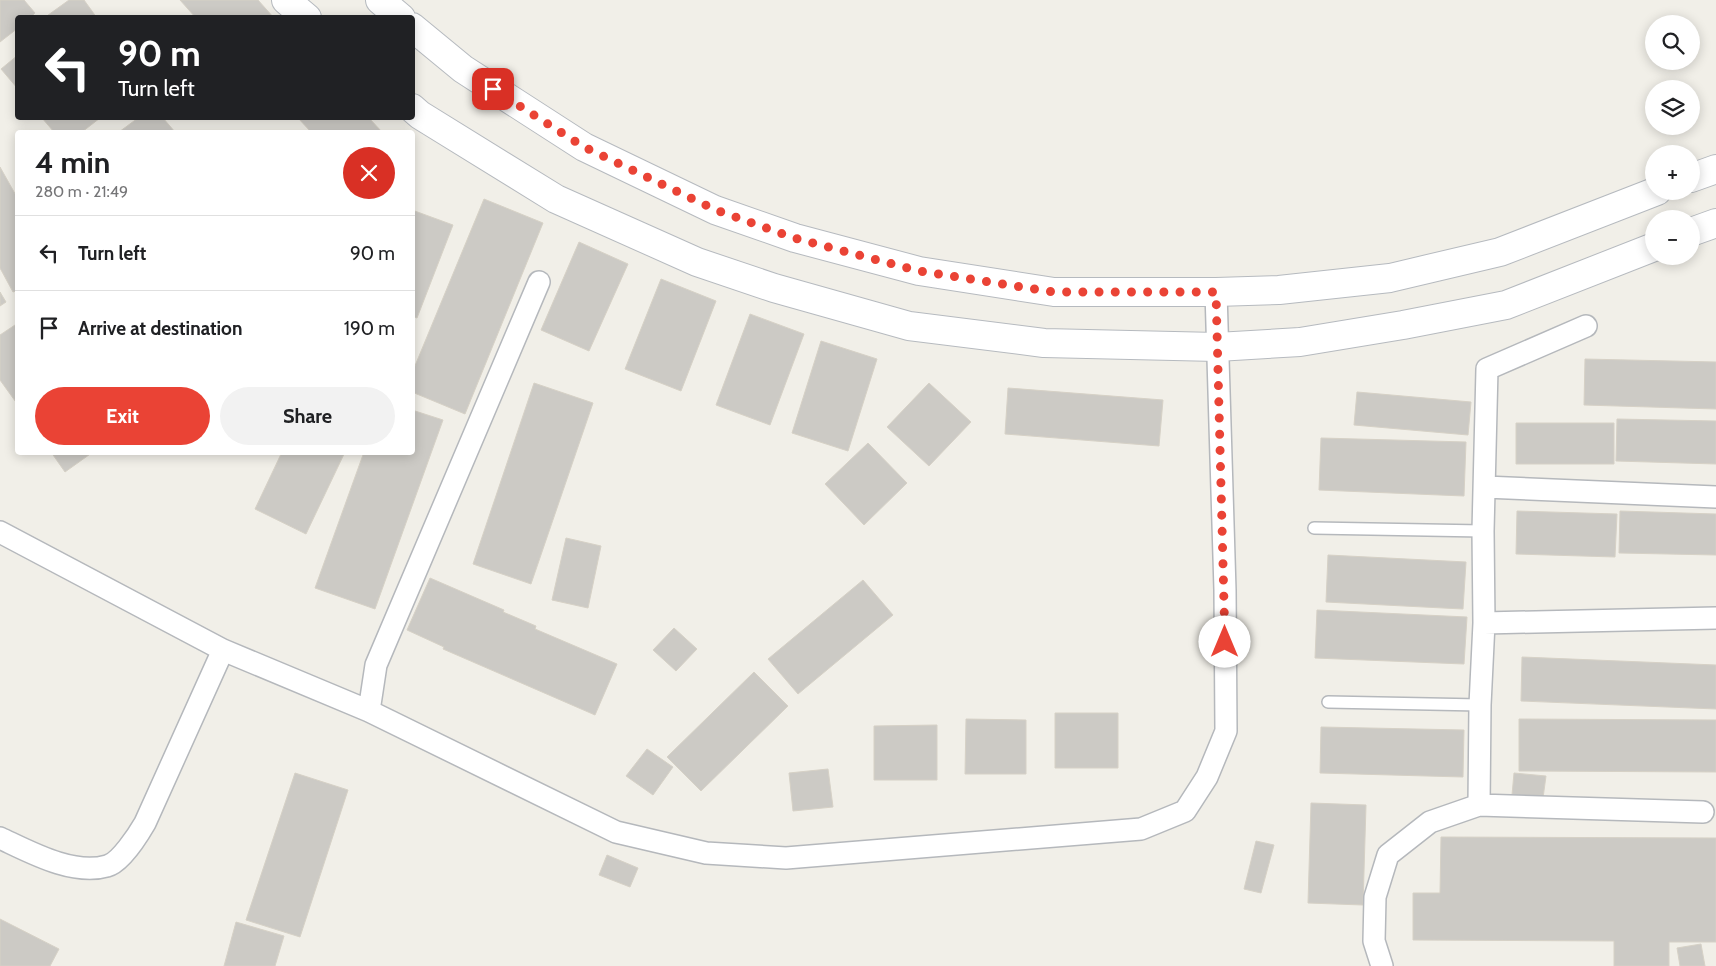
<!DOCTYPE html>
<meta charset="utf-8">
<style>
body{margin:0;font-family:Cabin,sans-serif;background:#f2f2f2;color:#202124;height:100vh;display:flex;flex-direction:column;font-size:19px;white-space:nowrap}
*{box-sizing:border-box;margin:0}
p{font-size:16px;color:#757577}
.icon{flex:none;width:28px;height:28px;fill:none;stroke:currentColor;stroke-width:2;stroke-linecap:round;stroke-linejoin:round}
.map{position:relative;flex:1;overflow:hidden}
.details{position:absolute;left:15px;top:130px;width:400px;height:325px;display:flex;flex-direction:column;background:#fff;border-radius:5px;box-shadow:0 2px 12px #0003}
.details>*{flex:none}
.banner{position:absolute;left:15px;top:15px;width:400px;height:105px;border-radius:5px;box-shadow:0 2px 12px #0003;background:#202124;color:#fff;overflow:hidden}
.tools{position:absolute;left:1645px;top:15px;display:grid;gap:10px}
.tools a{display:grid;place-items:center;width:55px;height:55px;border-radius:50%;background:#fff;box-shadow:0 2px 12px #0003;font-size:25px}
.pin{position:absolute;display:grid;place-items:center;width:42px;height:42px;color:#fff;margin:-21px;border-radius:10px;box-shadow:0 2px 8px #0006}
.me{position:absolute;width:55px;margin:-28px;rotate:0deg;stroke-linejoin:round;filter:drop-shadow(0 0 4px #0008)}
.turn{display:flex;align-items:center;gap:18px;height:105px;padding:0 20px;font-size:22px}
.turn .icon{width:65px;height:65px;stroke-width:2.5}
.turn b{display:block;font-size:35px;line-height:42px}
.round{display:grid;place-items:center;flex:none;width:52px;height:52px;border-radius:26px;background:#f2f2f2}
.headline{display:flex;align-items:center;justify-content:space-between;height:85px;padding:0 20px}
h1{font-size:30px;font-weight:700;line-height:38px}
.cta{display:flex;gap:10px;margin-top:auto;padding:10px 20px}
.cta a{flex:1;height:58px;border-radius:30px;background:#ea4335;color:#fff;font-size:20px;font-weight:700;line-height:58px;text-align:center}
.cta a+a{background:#f2f2f2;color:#202124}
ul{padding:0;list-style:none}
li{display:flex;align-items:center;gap:15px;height:75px;padding:0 20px;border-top:1px solid #e0e0e0}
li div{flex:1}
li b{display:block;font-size:19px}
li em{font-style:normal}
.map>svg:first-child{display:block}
.building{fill:#cccac5;stroke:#d6d1c6}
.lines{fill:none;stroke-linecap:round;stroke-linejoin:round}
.lane-casing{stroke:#b5b8bc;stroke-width:14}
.street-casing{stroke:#b5b8bc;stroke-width:24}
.secondary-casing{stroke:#b6babf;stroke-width:30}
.lane{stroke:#fff;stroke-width:11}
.street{stroke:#fff;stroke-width:21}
.secondary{stroke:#fff;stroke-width:28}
.route{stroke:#ea4335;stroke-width:9;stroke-dasharray:0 16.2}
</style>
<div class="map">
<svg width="1716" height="966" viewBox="0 0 1716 966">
<rect width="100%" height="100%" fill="#f1efe8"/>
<path class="building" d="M 0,0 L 24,0 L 35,13 L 30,18 L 18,18 L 18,28 L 0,42 Z
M 69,0 L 84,0 L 97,18 L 44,18 Z
M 180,0 L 258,0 L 274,18 L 196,18 Z
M 18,55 L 18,89 L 1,69 Z
M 42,118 L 100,118 L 82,132 L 54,132 Z
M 138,118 L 163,118 L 175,132 L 119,132 Z
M 298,118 L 369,118 L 382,132 L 311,132 Z
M 0,167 L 18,199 L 18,290 L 13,292 L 0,268 Z
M 484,199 L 543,223 L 465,414 L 412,392 L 412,373 Z
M 412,210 L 453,225 L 417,318 L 412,316 Z
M 579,242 L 628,264 L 589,351 L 541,330 Z
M 661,279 L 716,301 L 681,391 L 625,369 Z
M 0,292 L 6,302 L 0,306 Z
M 750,314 L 804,334 L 770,425 L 716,405 Z
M 18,323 L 18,405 L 0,380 L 0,335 Z
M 821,341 L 877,359 L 848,451 L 792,433 Z
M 1585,359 L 1716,362 L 1716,409 L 1584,405 Z
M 534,383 L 593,403 L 531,584 L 473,564 Z
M 929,383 L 971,422 L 929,466 L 887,427 Z
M 1008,388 L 1163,400 L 1159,446 L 1005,434 Z
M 1357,392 L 1471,402 L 1468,435 L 1354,425 Z
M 412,410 L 443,420 L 375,609 L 315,588 L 364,452 L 412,452 Z
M 1617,419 L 1716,421 L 1716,464 L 1616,461 Z
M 1516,423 L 1614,423 L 1614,464 L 1516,464 Z
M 1321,438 L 1466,442 L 1464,496 L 1319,490 Z
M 868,443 L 907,483 L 864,525 L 825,484 Z
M 51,452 L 93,452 L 65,472 Z
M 282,452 L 345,452 L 306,534 L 255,509 Z
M 1517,511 L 1617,514 L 1615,557 L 1516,554 Z
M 1620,511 L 1716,514 L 1716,555 L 1619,553 Z
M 566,538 L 601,546 L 588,608 L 552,600 Z
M 1328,555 L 1466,562 L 1463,609 L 1326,602 Z
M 430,578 L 504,610 L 503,612 L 536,626 L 535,629 L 617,664 L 595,715 L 443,649 L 444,647 L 407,630 Z
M 863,580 L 893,615 L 798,694 L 768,659 Z
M 1317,610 L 1467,617 L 1464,664 L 1315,658 Z
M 674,628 L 697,649 L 676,671 L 653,650 Z
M 1522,657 L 1716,665 L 1716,709 L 1521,701 Z
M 754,672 L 788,706 L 701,791 L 667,757 Z
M 1055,713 L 1118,713 L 1118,768 L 1055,768 Z
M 966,719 L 1026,720 L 1026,774 L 965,774 Z
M 1519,719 L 1716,720 L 1716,772 L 1519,771 Z
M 937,725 L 937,780 L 874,780 L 874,726 Z
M 1321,727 L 1464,730 L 1463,777 L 1320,773 Z
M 647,749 L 673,767 L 653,795 L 626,776 Z
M 828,769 L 833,807 L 793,811 L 789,773 Z
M 295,773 L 348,790 L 300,937 L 246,920 Z
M 1514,773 L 1546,776 L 1543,798 L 1512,795 Z
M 1311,803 L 1366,805 L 1363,905 L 1308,903 Z
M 1441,837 L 1716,838 L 1716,942 L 1669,942 L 1669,966 L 1614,966 L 1614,941 L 1413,940 L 1413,893 L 1440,893 Z
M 1256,841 L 1274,845 L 1261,893 L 1244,889 Z
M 607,855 L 638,868 L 630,887 L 599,875 Z
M 0,919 L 59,949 L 50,966 L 0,966 Z
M 236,922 L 284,936 L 275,966 L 224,966 Z
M 1701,944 L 1705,966 L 1680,966 L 1677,948 Z"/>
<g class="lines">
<defs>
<path id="lane" d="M 1314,528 L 1483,531
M 1328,702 L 1480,705"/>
<path id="street" d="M 1485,487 L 1716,497
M 0,532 L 223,650 L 369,711 L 616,832 L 706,853 L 786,858 L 1141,829 L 1185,811 L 1207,777 L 1226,731 L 1225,590 L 1216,292
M 1484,623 L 1483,531 L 1487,369 L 1586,326
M 369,711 L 376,665 L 539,282
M 1703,812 L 1479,805 L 1480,705 L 1484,623 L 1716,618
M 0,838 C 30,852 73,876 107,866 C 120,863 138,835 145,823 L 223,650
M 1382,966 L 1374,941 L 1375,897 L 1388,855 L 1430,822 L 1479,805"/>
<path id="secondary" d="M 286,0 L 307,18
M 380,0 L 401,18
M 412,27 L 463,69 L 584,147 L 715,210 L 795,238 L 919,271 L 1054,292 L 1216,292 L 1279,290 L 1390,278 L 1500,252 L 1657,191
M 412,108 L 420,115 L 556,199 L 697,262 L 774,288 L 909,326 L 1044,343 L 1217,347 L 1300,342 L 1403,325 L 1506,305 L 1654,247
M 1691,178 L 1716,169
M 1691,232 L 1716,223"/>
</defs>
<use href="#lane" class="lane-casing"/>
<use href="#street" class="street-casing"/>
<use href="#secondary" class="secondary-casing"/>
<use href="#lane" class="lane"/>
<use href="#street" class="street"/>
<use href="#secondary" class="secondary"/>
</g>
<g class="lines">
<path class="route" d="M 493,89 L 584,147 L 716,210 L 794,238 L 919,271 L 1054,292 L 1216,292 L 1225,642"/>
</g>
</svg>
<div class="tools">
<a><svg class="icon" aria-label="search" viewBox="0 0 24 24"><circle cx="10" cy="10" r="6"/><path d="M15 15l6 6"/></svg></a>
<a><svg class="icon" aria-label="layers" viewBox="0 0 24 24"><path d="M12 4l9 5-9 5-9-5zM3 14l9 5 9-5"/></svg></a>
<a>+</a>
<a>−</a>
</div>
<div class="pin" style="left:493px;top:89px;background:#d93025"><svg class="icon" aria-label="arrive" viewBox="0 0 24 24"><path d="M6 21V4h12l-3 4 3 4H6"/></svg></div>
<svg class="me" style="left:1225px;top:642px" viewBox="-20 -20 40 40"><circle r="19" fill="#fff"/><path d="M0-13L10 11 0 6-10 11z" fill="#ea4335"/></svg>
<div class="banner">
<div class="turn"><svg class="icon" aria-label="left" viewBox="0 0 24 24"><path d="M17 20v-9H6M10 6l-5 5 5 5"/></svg><div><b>90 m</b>Turn left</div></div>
</div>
<section class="details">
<div class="headline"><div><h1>4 min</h1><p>280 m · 21:49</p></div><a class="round" style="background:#d93025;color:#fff"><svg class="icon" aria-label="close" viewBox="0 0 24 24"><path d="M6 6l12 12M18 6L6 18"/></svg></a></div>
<ul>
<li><svg class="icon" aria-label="left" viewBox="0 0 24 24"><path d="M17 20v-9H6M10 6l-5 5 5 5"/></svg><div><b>Turn left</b></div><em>90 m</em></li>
<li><svg class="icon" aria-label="arrive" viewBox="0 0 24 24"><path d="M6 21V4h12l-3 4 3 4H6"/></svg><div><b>Arrive at destination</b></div><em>190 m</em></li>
</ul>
<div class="cta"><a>Exit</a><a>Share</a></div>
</section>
</div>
